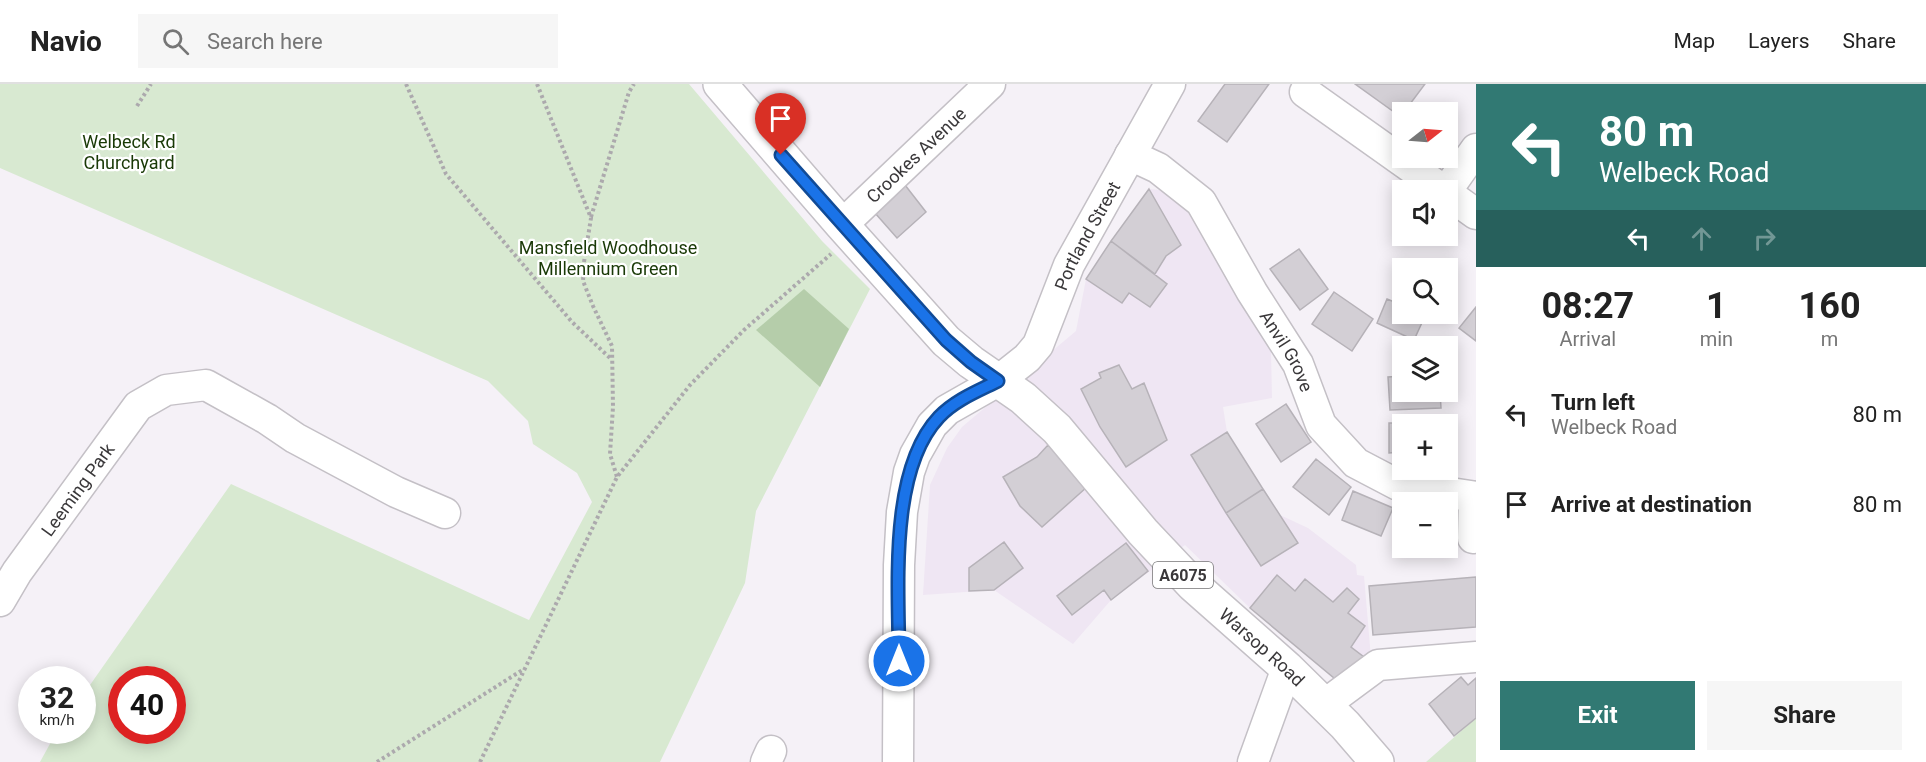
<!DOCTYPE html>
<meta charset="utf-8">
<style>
body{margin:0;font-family:Roboto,sans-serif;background:#f6f6f6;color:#222;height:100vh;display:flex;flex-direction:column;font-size:22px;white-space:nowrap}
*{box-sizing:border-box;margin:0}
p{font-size:20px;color:#767676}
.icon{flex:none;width:33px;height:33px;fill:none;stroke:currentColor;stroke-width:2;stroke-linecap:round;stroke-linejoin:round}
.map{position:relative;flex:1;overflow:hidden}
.side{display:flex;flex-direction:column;background:#fff;width:450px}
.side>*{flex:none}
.banner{background:#317973;color:#fff;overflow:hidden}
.needle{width:39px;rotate:73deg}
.controls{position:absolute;left:1392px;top:18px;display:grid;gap:12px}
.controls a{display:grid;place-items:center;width:66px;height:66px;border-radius:0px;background:#fff;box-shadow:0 3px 15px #0003;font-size:30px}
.speed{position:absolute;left:18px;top:582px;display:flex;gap:12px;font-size:30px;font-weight:700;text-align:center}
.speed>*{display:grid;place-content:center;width:78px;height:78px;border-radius:50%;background:#fff;box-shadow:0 3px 15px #0003;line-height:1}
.speed small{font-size:15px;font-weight:400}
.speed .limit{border:9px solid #d22;background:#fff;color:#111}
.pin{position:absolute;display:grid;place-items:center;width:51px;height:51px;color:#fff;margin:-62px -26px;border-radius:50% 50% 50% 0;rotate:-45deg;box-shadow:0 0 6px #0007}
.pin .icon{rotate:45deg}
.me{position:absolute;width:66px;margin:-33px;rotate:0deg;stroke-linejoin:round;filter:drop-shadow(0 0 4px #0008)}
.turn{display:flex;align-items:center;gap:21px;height:126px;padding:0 24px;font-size:27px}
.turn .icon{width:78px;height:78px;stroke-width:2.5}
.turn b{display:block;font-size:42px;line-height:51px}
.lanes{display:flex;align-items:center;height:57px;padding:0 24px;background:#0003;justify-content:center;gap:30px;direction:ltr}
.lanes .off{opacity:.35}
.eta{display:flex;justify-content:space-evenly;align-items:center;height:102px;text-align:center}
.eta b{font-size:36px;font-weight:700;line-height:42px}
.action{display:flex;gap:12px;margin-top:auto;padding:12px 24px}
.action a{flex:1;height:69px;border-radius:0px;background:#317973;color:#fff;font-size:24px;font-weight:700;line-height:69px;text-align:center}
.action a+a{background:#f6f6f6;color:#222}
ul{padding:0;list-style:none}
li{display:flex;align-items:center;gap:18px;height:90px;padding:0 24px}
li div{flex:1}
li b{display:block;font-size:22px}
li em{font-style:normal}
header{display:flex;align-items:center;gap:36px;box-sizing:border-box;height:84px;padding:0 30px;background:#fff;border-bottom:2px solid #e0e0e0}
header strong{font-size:28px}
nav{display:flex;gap:33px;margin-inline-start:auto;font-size:21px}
.search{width:420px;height:54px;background:#f6f6f6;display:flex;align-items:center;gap:15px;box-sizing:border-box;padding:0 21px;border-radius:0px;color:#767676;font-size:22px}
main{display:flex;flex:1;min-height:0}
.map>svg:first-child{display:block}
.built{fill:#efe6f3}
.green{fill:#d8e9d1;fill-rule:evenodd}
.forest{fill:#b5cdaa}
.building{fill:#d3cfd5;stroke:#b6b2b8;stroke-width:1.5}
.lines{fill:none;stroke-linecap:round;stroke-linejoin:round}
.minor-casing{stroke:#c4c0c6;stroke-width:33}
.major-casing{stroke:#c4c0c6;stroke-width:36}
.path{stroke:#aca9ad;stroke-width:4;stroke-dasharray:3 3;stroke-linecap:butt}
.minor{stroke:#fff;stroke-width:30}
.major{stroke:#fff;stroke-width:33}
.route-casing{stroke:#114b97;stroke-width:15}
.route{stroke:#1a73e8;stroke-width:10}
.labels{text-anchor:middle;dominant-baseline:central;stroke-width:4.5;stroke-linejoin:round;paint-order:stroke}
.shield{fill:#fff;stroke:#757475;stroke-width:1.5}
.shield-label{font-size:16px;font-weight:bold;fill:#3a383a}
.park-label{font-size:18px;fill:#193906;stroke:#fff}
.street-label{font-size:18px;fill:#3a383a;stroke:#fff}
</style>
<header>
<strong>Navio</strong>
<div class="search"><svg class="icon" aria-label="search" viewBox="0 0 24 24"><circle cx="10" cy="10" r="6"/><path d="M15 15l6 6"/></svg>Search here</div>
<nav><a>Map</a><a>Layers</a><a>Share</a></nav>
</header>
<main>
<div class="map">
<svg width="1476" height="678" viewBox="0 0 1476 678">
<rect width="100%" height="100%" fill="#f5f1f7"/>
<path class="built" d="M 1149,105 L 1160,106 L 1182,118 L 1197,136 L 1271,268 L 1272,314 L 1223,323 L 1227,348 L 1280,431 L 1308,444 L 1356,481 L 1357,491 L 1364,492 L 1371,574 L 1340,599 L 1250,524 L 1185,461 L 1111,516 L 1073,560 L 994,506 L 923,511 L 930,401 L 947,364 L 962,343 L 1076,247 L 1086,195 Z"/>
<path class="green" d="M 0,0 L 689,0 L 822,157 L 870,205 L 756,427 L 745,499 L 660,678 L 40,678 L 57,647 L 82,646 L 83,611 L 231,400 L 529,536 L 592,418 L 577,389 L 533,360 L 528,337 L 488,297 L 0,84 ZM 122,596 L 172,596 L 172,646 L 122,646 Z
M 1476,634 L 1476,678 L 1426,678 Z"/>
<path class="forest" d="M 804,205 L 849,245 L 820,303 L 756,246 Z"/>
<path class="building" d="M 1225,0 L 1269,0 L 1227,58 L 1198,37 Z
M 1355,0 L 1425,0 L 1404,28 L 1402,28 L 1401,33 Z
M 905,101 L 926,128 L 897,154 L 875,129 Z
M 1149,105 L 1181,161 L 1166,172 L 1155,190 L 1111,157 Z
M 1111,157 L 1167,200 L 1150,223 L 1129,209 L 1122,219 L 1086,195 Z
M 1299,165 L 1328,205 L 1300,226 L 1270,185 Z
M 1334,208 L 1373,235 L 1352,267 L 1312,240 Z
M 1387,215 L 1402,221 L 1402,230 L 1421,230 L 1425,232 L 1414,256 L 1377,239 Z
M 1476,223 L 1476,257 L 1459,244 Z
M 1119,281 L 1132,305 L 1144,299 L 1167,356 L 1126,383 L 1100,343 L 1081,305 L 1101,294 L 1099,289 Z
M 1402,292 L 1402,308 L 1440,308 L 1441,324 L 1390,326 L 1388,293 Z
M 1286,320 L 1311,358 L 1281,378 L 1256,340 Z
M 1389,339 L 1435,339 L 1435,340 L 1402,340 L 1402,368 L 1389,369 Z
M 1227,348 L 1263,405 L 1226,429 L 1191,371 Z
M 1048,361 L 1071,382 L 1087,403 L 1042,443 L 1020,422 L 1003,393 L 1037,373 Z
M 1316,375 L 1351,403 L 1329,431 L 1293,403 Z
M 1263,405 L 1298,459 L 1261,482 L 1226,429 Z
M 1353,407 L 1393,424 L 1381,452 L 1342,436 Z
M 1004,458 L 1023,484 L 994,506 L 969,507 L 969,484 Z
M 1126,459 L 1148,487 L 1111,516 L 1104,506 L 1072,531 L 1057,512 Z
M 1277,491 L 1295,507 L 1305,495 L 1333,518 L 1347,504 L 1359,515 L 1348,529 L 1365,542 L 1351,563 L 1368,576 L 1340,599 L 1250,524 Z
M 1476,493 L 1476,543 L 1373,551 L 1369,502 Z
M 1461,593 L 1468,601 L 1476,594 L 1476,634 L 1454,652 L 1429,620 Z"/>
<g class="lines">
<defs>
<g id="minor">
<path d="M 1305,8 L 1443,106"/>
<path id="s1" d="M 1130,71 L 1158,84 L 1201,118 L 1252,208 L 1298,280 L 1321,341 L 1356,379 L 1398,401 L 1476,413"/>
<path d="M 1447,106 L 1476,65"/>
<path d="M 1448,110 L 1476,130"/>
<path id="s2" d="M 842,141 L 990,0"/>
<path d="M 1473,454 L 1474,413"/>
<path id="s3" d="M 0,517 L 17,488 L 138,322 L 166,306 L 206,301 L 267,335 L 295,354 L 396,408 L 445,429"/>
<path d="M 1324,621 L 1378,581 L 1476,573"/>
<path d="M 766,678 L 771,667"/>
<path id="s4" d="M 898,678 L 899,481 L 902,428 L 909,388 L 915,371 L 932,341 L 947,326 L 998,297 L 1027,274 L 1038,261 L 1069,181 L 1170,0"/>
<path d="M 1253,678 L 1287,584"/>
</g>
<g id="major">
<path id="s5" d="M 720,0 L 842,141 L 946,257 L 971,278 L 1023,314 L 1057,345 L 1143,448 L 1193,501 L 1287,584 L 1345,641 L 1377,678"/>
</g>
</defs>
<use href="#minor" class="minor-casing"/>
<use href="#major" class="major-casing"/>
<path class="path" d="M 406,0 L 446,90 L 572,238 L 611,275
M 537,0 L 591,134 L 584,178 L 583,197 L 593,222 L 612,262 L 613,323 L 610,370 L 617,393
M 137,22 L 151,0
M 591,133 L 629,8 L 634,0
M 377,678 L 524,585
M 480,678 L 617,393 L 690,301 L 744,246 L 831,170"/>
<use href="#minor" class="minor"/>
<use href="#major" class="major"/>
</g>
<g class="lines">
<defs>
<path id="route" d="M 781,71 L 946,256 L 971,278 L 998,297 C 978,307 955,316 939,333 C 888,387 899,506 899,577"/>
</defs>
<use href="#route" class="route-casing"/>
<use href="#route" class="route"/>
</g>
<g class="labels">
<rect class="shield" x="1153" y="478" width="60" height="26" rx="4.5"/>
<g class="shield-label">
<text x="1183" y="491">A6075</text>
</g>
<g class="park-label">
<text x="129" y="57">Welbeck Rd<tspan x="129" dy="21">Churchyard</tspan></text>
<text x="608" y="163">Mansfield Woodhouse<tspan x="608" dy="21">Millennium Green</tspan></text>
</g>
<g class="street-label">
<text stroke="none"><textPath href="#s2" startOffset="102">Crookes Avenue</textPath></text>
<text stroke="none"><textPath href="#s4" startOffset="597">Portland Street</textPath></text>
<text stroke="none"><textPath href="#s1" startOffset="258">Anvil Grove</textPath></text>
<text stroke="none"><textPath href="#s3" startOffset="136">Leeming Park</textPath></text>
<text stroke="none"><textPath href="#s5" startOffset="784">Warsop Road</textPath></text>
</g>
</g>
</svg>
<div class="controls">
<a><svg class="needle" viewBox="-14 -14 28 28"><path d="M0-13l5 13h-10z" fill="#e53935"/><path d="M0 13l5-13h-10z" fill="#767676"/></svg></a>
<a><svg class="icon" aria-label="sound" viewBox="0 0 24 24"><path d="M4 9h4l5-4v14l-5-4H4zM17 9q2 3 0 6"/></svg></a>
<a><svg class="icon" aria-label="search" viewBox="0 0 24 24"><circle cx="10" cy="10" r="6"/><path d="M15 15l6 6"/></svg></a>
<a><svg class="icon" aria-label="layers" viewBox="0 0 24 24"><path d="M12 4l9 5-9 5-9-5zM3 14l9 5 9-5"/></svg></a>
<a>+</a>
<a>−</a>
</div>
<div class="speed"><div>32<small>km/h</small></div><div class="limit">40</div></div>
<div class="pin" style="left:781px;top:71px;background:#d93025"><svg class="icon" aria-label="arrive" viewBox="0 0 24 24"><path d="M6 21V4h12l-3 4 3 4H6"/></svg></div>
<svg class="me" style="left:899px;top:577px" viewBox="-20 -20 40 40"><circle r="17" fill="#1a73e8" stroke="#fff" stroke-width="3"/><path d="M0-11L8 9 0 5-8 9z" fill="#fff"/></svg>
</div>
<section class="side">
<div class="banner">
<div class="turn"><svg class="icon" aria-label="left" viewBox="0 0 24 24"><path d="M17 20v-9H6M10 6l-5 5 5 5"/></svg><div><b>80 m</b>Welbeck Road</div></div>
<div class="lanes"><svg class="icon" aria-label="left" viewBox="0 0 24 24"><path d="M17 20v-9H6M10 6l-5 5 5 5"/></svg><svg class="icon off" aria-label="ahead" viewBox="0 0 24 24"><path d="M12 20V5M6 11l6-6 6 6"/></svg><svg class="icon off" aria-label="right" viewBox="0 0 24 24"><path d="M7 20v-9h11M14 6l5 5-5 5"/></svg></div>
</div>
<div class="eta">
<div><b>08:27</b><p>Arrival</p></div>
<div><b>1</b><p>min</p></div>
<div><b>160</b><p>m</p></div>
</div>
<ul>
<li><svg class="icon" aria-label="left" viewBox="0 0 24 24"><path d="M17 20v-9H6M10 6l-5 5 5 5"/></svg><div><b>Turn left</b><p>Welbeck Road</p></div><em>80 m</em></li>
<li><svg class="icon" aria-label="arrive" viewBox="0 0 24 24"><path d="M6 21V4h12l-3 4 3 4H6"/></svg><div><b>Arrive at destination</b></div><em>80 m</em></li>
</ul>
<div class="action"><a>Exit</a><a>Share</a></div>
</section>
</main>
